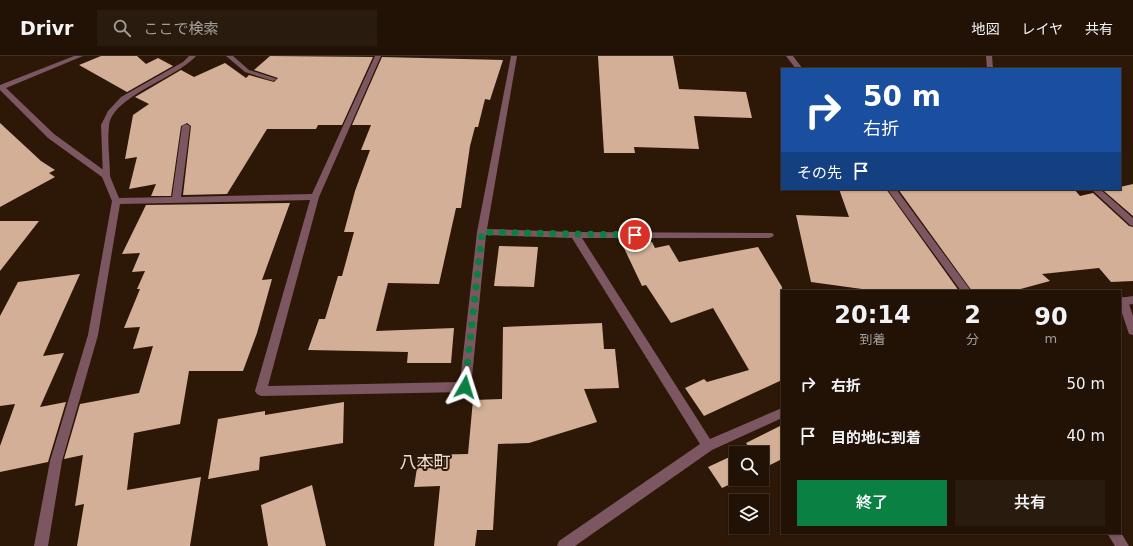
<!DOCTYPE html>
<html lang="ja">
<meta charset="utf-8">
<style>
body{margin:0;font-family:"DejaVu Sans","Noto Sans JP",sans-serif;background:#2a1b0f;color:#f1f3f6;height:100vh;display:flex;flex-direction:column;font-size:15px;white-space:nowrap}
*{box-sizing:border-box;margin:0}
p{font-size:13px;color:#a29e9a}
.icon{flex:none;width:22px;height:22px;fill:none;stroke:currentColor;stroke-width:2;stroke-linecap:round;stroke-linejoin:round}
.map{position:relative;flex:1;overflow:hidden}
.details{position:absolute;left:781px;top:234px;width:340px;height:244px;display:flex;flex-direction:column;background:#221205;border-radius:0px;box-shadow:0 1px 3px #0004,0 0 0 1px #3f3227}
.details>*{flex:none}
.guide{position:absolute;left:781px;top:12px;width:340px;height:122px;border-radius:0px;box-shadow:0 1px 3px #0004,0 0 0 1px #3f3227;background:#1a4fa0;color:#fff;overflow:hidden}
.buttons{position:absolute;left:729px;top:390px;display:grid;gap:8px}
.buttons a{display:grid;place-items:center;width:40px;height:40px;border-radius:0px;background:#221205;box-shadow:0 1px 3px #0004,0 0 0 1px #3f3227;font-size:20px}
.pin{position:absolute;display:grid;place-items:center;width:34px;height:34px;color:#fff;margin:-17px;border:2px solid #fff;border-radius:50%;box-shadow:0 1px 4px #0007}
.me{position:absolute;width:44px;margin:-22px;rotate:6deg;stroke-linejoin:round;filter:drop-shadow(0 0 3px #0008)}
.turn{display:flex;align-items:center;gap:14px;height:84px;padding:0 16px;font-size:18px}
.turn .icon{width:52px;height:52px;stroke-width:2.5}
.turn b{display:block;font-size:28px;line-height:34px}
.then{display:flex;align-items:center;height:38px;padding:0 16px;background:#0003;gap:8px;font-size:15px}
.eta{display:flex;justify-content:space-evenly;align-items:center;height:68px;text-align:center}
.eta b{font-size:24px;font-weight:600;line-height:28px}
.cta{display:flex;gap:8px;margin-top:auto;padding:8px 16px}
.cta a{flex:1;height:46px;border-radius:0px;background:#0b8043;color:#fff;font-size:16px;font-weight:600;line-height:46px;text-align:center}
.cta a+a{background:#2a1b0f;color:#f1f3f6}
ul{padding:0;list-style:none}
li{display:flex;align-items:center;gap:12px;height:52px;padding:0 16px}
li div{flex:1}
li b{display:block;font-size:15px}
li em{font-style:normal}
header{display:flex;align-items:center;gap:24px;box-sizing:border-box;height:56px;padding:0 20px;background:#221205;border-bottom:1px solid #3f3227}
header strong{font-size:19px}
nav{display:flex;gap:22px;margin-inline-start:auto;font-size:14px}
.search{width:280px;height:36px;background:#2a1b0f;display:flex;align-items:center;gap:10px;box-sizing:border-box;padding:0 14px;border-radius:0px;color:#a29e9a;font-size:15px}
.map>svg:first-child{display:block}
.building{fill:#d2af96}
.lines{fill:none;stroke-linecap:round;stroke-linejoin:round}
.service{fill:#7c5660;fill-rule:evenodd}
.minor{fill:#7c5660;fill-rule:evenodd}
.route{stroke:#0b8043;stroke-width:7;stroke-dasharray:0 12.6}
.labels{text-anchor:middle;dominant-baseline:central;stroke-width:4;stroke-linejoin:round;paint-order:stroke}
.near-quarter-label{font-size:17px;fill:#ebddd2;stroke:#2d1807}
</style>
<header>
<strong>Drivr</strong>
<div class="search"><svg class="icon" aria-label="search" viewBox="0 0 24 24"><circle cx="10" cy="10" r="6"/><path d="M15 15l6 6"/></svg>ここで検索</div>
<nav><a>地図</a><a>レイヤ</a><a>共有</a></nav>
</header>
<div class="map">
<svg width="1133" height="490" viewBox="0 0 1133 490">
<rect width="100%" height="100%" fill="#2d1807"/>
<path class="building" d="M 101,0 L 137,0 L 146,8 L 158,2 L 173,10 L 127,36 L 79,9 Z
M 270,0 L 373,1 L 342,69 L 318,69 L 316,73 L 267,73 L 227,138 L 183,139 L 191,70 L 187,67 L 181,70 L 171,140 L 151,140 L 156,128 L 129,133 L 137,101 L 125,103 L 133,59 L 149,48 L 135,41 L 181,14 L 194,21 L 225,7 L 246,22 L 249,19 L 274,26 L 278,22 L 254,14 Z
M 598,0 L 673,0 L 679,33 L 746,36 L 752,62 L 694,60 L 699,93 L 634,91 L 635,97 L 604,97 Z
M 382,1 L 503,4 L 490,44 L 485,43 L 478,71 L 475,71 L 470,90 L 461,152 L 456,152 L 439,228 L 388,227 L 376,275 L 454,272 L 451,307 L 407,307 L 408,296 L 308,294 L 319,263 L 325,263 L 338,220 L 342,220 L 354,176 L 344,176 L 355,135 L 370,94 L 361,94 L 371,69 L 352,69 Z
M 0,67 L 41,105 L 55,114 L 49,117 L 55,121 L 0,151 Z
M 1133,128 L 1133,160 L 1104,135 L 1120,133 L 1120,131 Z
M 839,133 L 886,133 L 959,235 L 862,235 L 862,233 L 811,226 L 796,159 L 849,161 Z
M 898,133 L 1074,133 L 1080,140 L 1093,137 L 1129,170 L 1133,171 L 1133,225 L 1111,226 L 1099,212 L 1042,218 L 1050,225 L 1013,235 L 972,235 Z
M 290,147 L 262,224 L 272,223 L 257,277 L 243,315 L 189,315 L 180,368 L 134,377 L 127,434 L 201,421 L 190,490 L 77,490 L 84,448 L 75,450 L 83,399 L 64,403 L 80,348 L 139,337 L 153,290 L 133,293 L 140,271 L 124,272 L 140,233 L 137,233 L 145,215 L 132,216 L 140,197 L 122,198 L 146,149 Z
M 0,165 L 39,165 L 0,215 Z
M 652,186 L 655,192 L 669,189 L 679,206 L 758,191 L 782,231 L 782,324 L 704,360 L 685,332 L 704,323 L 707,326 L 749,314 L 713,252 L 671,267 L 646,229 L 642,230 L 624,192 Z
M 499,190 L 538,191 L 534,231 L 494,230 Z
M 80,218 L 43,300 L 64,297 L 40,351 L 66,346 L 48,406 L 0,416 L 0,390 L 15,348 L 0,350 L 0,260 L 18,226 Z
M 602,267 L 604,293 L 615,293 L 619,332 L 584,333 L 597,366 L 529,387 L 498,388 L 493,474 L 477,474 L 475,490 L 434,490 L 440,430 L 414,431 L 419,399 L 468,398 L 473,344 L 502,343 L 503,271 Z
M 344,346 L 343,387 L 260,401 L 259,414 L 208,423 L 218,363 L 265,355 L 265,359 Z
M 782,369 L 782,403 L 762,413 L 762,397 L 737,397 L 749,391 L 746,387 Z
M 736,398 L 736,423 L 741,423 L 722,432 L 708,411 Z
M 312,429 L 326,490 L 268,490 L 261,449 Z"/>
<g class="lines">
<path class="service" d="M 189,0 L 196,0 C 177,22 112,40 109,70 C 107,86 110,104 110,120 L 109,122 L 103,122 L 101,69 L 108,55 L 121,41 L 183,6 Z
M 226,0 L 233,0 L 249,14 L 277,23 L 273,25 L 245,16 Z
M 986,0 L 992,0 L 993,13 L 987,13 Z
M 1091,133 L 1100,133 L 1133,162 L 1133,170 L 1130,169 Z
M 1123,241 L 1127,242 L 1133,260 L 1133,279 L 1129,278 L 1120,251 L 1120,242 Z"/>
<path class="minor" d="M 74,0 L 83,0 L 6,32 L 54,78 L 109,118 L 119,142 L 172,141 L 182,70 L 186,68 L 190,70 L 181,141 L 312,138 L 375,0 L 381,0 L 319,141 L 268,330 L 460,326 L 477,176 L 511,0 L 517,0 L 487,173 L 575,176 L 772,177 L 774,179 L 772,181 L 769,182 L 582,182 L 710,383 L 782,352 L 782,362 L 712,394 L 575,490 L 557,490 L 559,485 L 700,388 L 572,182 L 486,179 L 471,331 L 469,334 L 465,336 L 261,340 L 257,338 L 255,335 L 310,144 L 120,148 L 98,279 L 62,405 L 48,490 L 34,490 L 50,405 L 88,279 L 112,145 L 102,121 L 48,82 L 0,34 L 0,29 Z
M 786,0 L 793,0 L 803,13 L 796,13 Z
M 887,133 L 896,133 L 971,235 L 961,235 Z
M 1133,240 L 1133,248 L 1120,250 L 1120,242 Z
M 1120,475 L 1129,490 L 1115,490 L 1107,477 L 1120,477 Z"/>
</g>
<g class="lines">
<path class="route" d="M 465,331 L 482,176 L 635,179"/>
</g>
<g class="labels">
<g class="near-quarter-label">
<text x="425" y="406">八本町</text>
</g>
</g>
</svg>
<div class="buttons">
<a><svg class="icon" aria-label="search" viewBox="0 0 24 24"><circle cx="10" cy="10" r="6"/><path d="M15 15l6 6"/></svg></a>
<a><svg class="icon" aria-label="layers" viewBox="0 0 24 24"><path d="M12 4l9 5-9 5-9-5zM3 14l9 5 9-5"/></svg></a>
</div>
<div class="pin" style="left:635px;top:179px;background:#d93025"><svg class="icon" aria-label="arrive" viewBox="0 0 24 24"><path d="M6 21V4h12l-3 4 3 4H6"/></svg></div>
<svg class="me" style="left:465px;top:331px" viewBox="-20 -20 40 40"><path d="M0-17L14 15 0 8-14 15z" fill="#0b8043" stroke="#fff" stroke-width="4"/></svg>
<div class="guide">
<div class="turn"><svg class="icon" aria-label="right" viewBox="0 0 24 24"><path d="M7 20v-9h11M14 6l5 5-5 5"/></svg><div><b>50 m</b>右折</div></div>
<div class="then">その先<svg class="icon" aria-label="arrive" viewBox="0 0 24 24"><path d="M6 21V4h12l-3 4 3 4H6"/></svg></div>
</div>
<section class="details">
<div class="eta">
<div><b>20:14</b><p>到着</p></div>
<div><b>2</b><p>分</p></div>
<div><b>90</b><p>m</p></div>
</div>
<ul>
<li><svg class="icon" aria-label="right" viewBox="0 0 24 24"><path d="M7 20v-9h11M14 6l5 5-5 5"/></svg><div><b>右折</b></div><em>50 m</em></li>
<li><svg class="icon" aria-label="arrive" viewBox="0 0 24 24"><path d="M6 21V4h12l-3 4 3 4H6"/></svg><div><b>目的地に到着</b></div><em>40 m</em></li>
</ul>
<div class="cta"><a>終了</a><a>共有</a></div>
</section>
</div>
